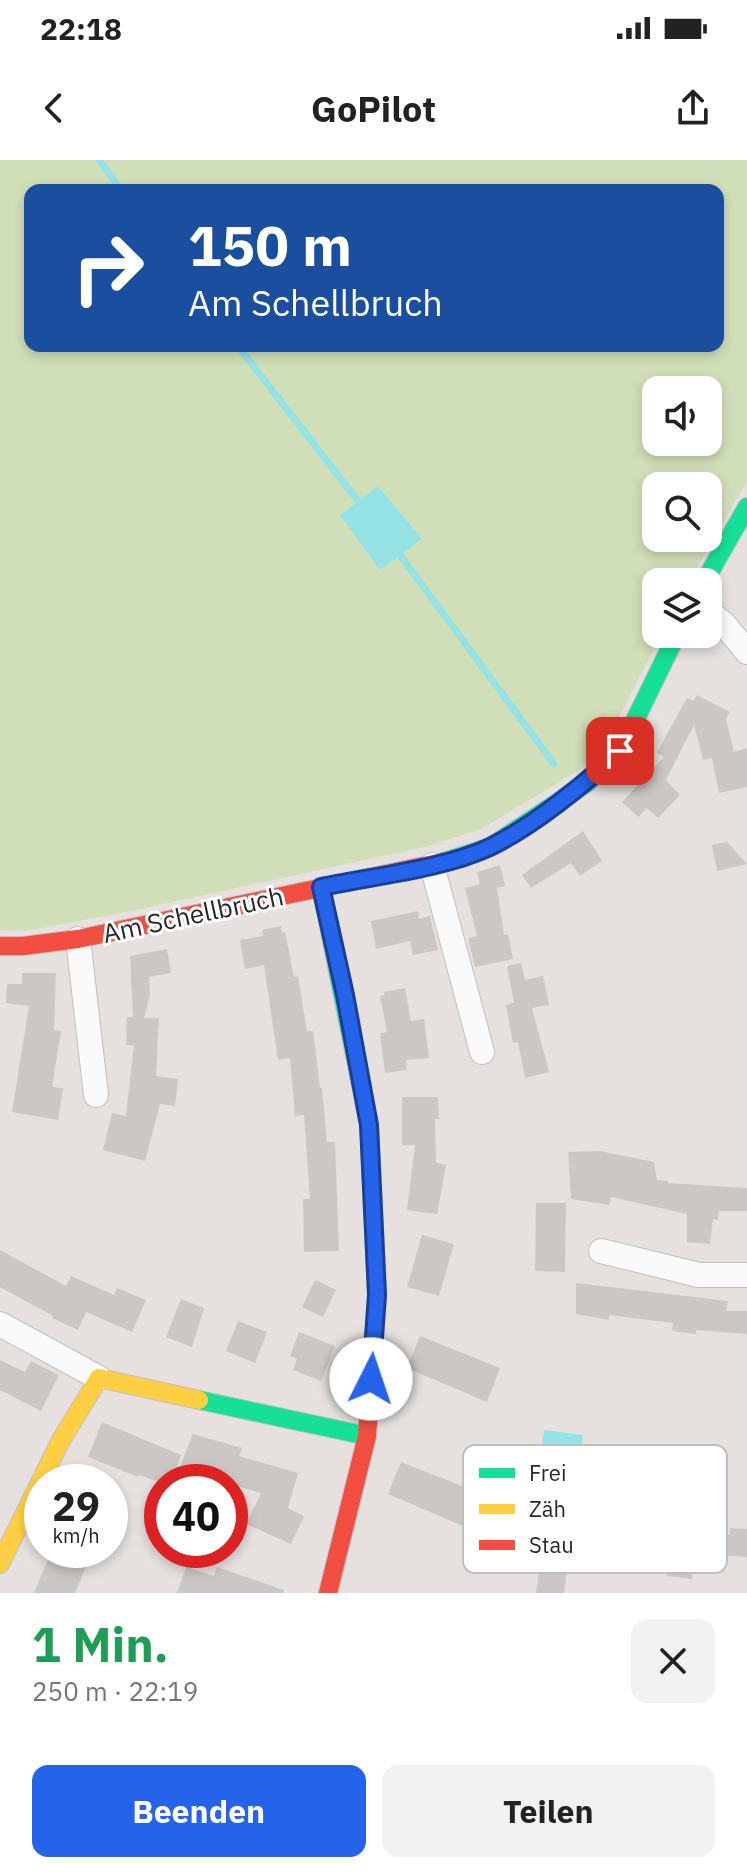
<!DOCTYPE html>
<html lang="de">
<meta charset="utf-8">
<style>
body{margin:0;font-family:"IBM Plex Sans",sans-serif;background:#f2f2f2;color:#222;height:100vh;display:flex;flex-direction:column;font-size:30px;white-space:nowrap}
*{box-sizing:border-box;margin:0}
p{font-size:26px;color:#767676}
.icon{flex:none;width:44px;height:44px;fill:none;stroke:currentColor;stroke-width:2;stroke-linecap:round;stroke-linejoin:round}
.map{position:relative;height:1433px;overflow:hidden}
.drawer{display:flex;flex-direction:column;background:#fff;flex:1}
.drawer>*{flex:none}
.hud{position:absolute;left:24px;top:24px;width:700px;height:168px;border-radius:16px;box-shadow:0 4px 12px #0003;background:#1a4fa0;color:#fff;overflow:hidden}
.controls{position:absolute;left:642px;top:216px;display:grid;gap:16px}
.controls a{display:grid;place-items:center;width:80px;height:80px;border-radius:16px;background:#fff;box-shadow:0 4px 12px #0003;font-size:40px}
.speed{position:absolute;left:24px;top:1304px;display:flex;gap:16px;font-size:40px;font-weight:700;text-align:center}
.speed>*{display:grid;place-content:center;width:104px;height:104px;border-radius:50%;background:#fff;box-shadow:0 4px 12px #0003;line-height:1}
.speed small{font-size:20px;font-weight:400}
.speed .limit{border:12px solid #d22;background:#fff;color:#111}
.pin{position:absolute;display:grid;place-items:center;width:68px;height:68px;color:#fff;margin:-34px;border-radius:16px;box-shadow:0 4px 12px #0006}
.me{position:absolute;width:88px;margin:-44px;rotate:4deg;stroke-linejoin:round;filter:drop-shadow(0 0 6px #0008)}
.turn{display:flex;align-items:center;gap:28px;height:168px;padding:0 32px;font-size:36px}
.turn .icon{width:104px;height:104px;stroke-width:2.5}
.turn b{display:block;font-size:56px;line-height:68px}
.round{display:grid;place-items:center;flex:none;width:84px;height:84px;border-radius:16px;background:#f2f2f2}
.head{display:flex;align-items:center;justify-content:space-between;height:136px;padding:0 32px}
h1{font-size:48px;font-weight:700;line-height:60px;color:#1e9e55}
.action{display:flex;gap:16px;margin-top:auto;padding:16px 32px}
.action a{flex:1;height:92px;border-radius:16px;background:#2563eb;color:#fff;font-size:32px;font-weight:700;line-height:92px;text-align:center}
.action a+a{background:#f2f2f2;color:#222}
.status{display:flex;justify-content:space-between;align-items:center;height:56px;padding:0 40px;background:#fff;direction:ltr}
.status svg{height:22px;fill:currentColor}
header{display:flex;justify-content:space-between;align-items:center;height:104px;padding:0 32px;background:#fff;font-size:36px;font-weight:700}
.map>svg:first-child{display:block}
.green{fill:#d1dfb8;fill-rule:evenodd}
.water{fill:#95e2e4}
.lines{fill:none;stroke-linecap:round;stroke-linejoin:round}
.stream{stroke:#95e2e4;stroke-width:7}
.building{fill:#cbc7c5}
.street-casing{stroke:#c0bfbf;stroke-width:26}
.fast-casing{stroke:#c0bfbf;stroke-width:20}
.slow-casing{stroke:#c0bfbf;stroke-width:20}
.jam-casing{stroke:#c0bfbf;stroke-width:20}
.street{stroke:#fbfafa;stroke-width:24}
.fast{stroke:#16e098;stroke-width:18}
.slow{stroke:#ffcf43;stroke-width:18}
.jam{stroke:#f24e42;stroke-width:18}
.route-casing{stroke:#184099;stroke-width:20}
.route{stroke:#2563eb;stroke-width:14}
.labels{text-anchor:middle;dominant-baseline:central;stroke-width:6;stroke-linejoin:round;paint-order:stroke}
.street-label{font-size:26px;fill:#282828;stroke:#fff}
.key{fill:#fff;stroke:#bebebe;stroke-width:2}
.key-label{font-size:22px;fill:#282828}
</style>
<div class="status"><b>22:18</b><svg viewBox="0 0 49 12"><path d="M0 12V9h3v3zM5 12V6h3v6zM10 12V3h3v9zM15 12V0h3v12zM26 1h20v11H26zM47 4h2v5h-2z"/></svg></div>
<header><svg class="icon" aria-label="back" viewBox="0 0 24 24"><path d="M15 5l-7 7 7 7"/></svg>GoPilot<svg class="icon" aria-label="share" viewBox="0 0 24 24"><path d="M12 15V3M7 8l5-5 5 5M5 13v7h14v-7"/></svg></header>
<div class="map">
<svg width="747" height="1433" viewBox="0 0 747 1433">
<rect width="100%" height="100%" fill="#e6e1de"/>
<path class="green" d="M 0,0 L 747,0 L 747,321 L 689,422 L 656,422 L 656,474 L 662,474 L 606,582 L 578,611 L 481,669 L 424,687 L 131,751 L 25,771 L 0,770 ZM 30,30 L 718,30 L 718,186 L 30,186 ZM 656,230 L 708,230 L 708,282 L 656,282 ZM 656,326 L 708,326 L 708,378 L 656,378 Z"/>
<path class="water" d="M 378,326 L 422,379 L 380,410 L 340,355 Z
M 544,1270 L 583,1275 L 580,1298 L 541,1293 Z"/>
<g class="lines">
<path class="stream" d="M 99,0 L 121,30
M 238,186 L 358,341
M 400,395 L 554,604"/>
</g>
<path class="building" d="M 697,535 L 730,552 L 726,559 L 734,592 L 747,588 L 747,627 L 719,633 L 712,598 L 703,600 L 694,565 L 666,620 L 680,635 L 658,658 L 647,648 L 638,657 L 622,642 L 664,597 L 657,593 L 667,574 L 687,538 L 693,541 Z
M 583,671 L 602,701 L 580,716 L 571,703 L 531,728 L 522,715 Z
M 727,682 L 747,704 L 717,711 L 712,685 Z
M 500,705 L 505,726 L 497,728 L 504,775 L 508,774 L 513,799 L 475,807 L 468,778 L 477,776 L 465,728 L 480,724 L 477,712 Z
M 418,751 L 419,759 L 430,756 L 438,790 L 413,795 L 410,781 L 376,789 L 371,761 Z
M 281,766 L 282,773 L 285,772 L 294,817 L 298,816 L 307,871 L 313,871 L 320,928 L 322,928 L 327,982 L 335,982 L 339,1091 L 304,1092 L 303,1039 L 310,1039 L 304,955 L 295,956 L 290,898 L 278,900 L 264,805 L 245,809 L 240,780 L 263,776 L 262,770 Z
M 167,789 L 171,813 L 149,817 L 150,835 L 144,858 L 159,858 L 156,916 L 178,919 L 175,946 L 160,944 L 145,1001 L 103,990 L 112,953 L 126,956 L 134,885 L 126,885 L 127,857 L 133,857 L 130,796 Z
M 521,803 L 525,820 L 543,816 L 549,845 L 532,848 L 549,912 L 525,918 L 518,882 L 513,883 L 506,845 L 514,843 L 507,806 Z
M 22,813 L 56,813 L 54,870 L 61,871 L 52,927 L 63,928 L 58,960 L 12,952 L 29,846 L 6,843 L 7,824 L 22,824 Z
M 405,828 L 411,861 L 424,859 L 429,898 L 406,900 L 407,910 L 385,913 L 380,873 L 387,872 L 380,836 L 385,835 L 384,832 Z
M 402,937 L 438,937 L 439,959 L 435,959 L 436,1003 L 446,1005 L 437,1054 L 407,1050 L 415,985 L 402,985 Z
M 600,991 L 654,1002 L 657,1020 L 668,1021 L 668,1023 L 747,1028 L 747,1051 L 719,1051 L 718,1060 L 713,1059 L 710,1084 L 687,1082 L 687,1054 L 611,1037 L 609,1045 L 571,1039 L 568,992 Z
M 536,1043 L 566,1043 L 565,1112 L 535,1111 Z
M 422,1075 L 454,1084 L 439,1136 L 407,1127 Z
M 0,1090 L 66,1126 L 71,1116 L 114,1135 L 117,1128 L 146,1140 L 132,1172 L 86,1152 L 78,1170 L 52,1158 L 53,1156 L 0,1127 Z
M 315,1120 L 336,1130 L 323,1157 L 302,1147 Z
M 576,1123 L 728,1141 L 726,1151 L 747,1151 L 747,1174 L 696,1170 L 696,1174 L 672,1171 L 673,1163 L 609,1155 L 609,1160 L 576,1154 Z
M 181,1139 L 204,1148 L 192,1187 L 166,1177 Z
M 238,1161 L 267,1172 L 255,1203 L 226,1191 Z
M 299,1172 L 335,1186 L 321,1221 L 293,1210 L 297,1199 L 290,1196 Z
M 420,1176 L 500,1208 L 487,1242 L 407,1208 Z
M 0,1200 L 25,1212 L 31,1201 L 59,1215 L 41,1251 L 0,1230 Z
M 102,1262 L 181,1295 L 172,1322 L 160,1322 L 139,1315 L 138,1317 L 88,1297 Z
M 193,1274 L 242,1288 L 239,1296 L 298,1313 L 288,1348 L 304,1356 L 291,1384 L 246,1364 L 261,1333 L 179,1309 Z
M 401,1302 L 482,1334 L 468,1368 L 388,1334 Z
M 607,1341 L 631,1344 L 626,1386 L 571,1379 L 564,1433 L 536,1433 L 542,1388 L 523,1386 L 526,1356 L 604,1365 Z
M 670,1368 L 729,1375 L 730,1368 L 747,1369 L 747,1397 L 695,1393 L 692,1419 L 667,1416 Z
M 52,1390 L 93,1390 L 75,1433 L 34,1433 Z
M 186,1407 L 214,1416 L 217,1407 L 284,1430 L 283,1433 L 177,1433 Z"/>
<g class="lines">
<defs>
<path id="street" d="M 708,451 L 724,464 L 747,492
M 432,705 L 482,892
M 78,779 L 96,935
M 601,1091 L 699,1115 L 747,1115
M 0,1164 L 99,1218"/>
<path id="fast" d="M 704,422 L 747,347
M 443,702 L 490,687 L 587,623 L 620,591 L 677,474
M 321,727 L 369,965 L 376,1108
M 199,1240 L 367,1276"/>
<path id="slow" d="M 0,1404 L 60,1282 L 99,1218 L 199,1240"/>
<path id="jam" d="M 0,786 L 23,786 L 78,779 L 443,702
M 328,1433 L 367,1276 L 377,1135 L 376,1108"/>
</defs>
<use href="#street" class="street-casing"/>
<use href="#fast" class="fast-casing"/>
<use href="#slow" class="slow-casing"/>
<use href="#jam" class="jam-casing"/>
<use href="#street" class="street"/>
<use href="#fast" class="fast"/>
<use href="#slow" class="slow"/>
<use href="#jam" class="jam"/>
</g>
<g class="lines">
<defs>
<path id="route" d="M 371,1219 L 377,1135 L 369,965 L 345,835 L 321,727 C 374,716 443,709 490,687 C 533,666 585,624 620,591"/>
</defs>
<use href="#route" class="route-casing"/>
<use href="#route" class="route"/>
</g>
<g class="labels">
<g class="street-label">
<text transform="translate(193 754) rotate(-12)">Am Schellbruch</text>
</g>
</g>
<rect x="463" y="1285" width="264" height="128" rx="12" class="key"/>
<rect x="479" y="1308" width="36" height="10" fill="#16e098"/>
<rect x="479" y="1344" width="36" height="10" fill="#ffcf43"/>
<rect x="479" y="1380" width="36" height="10" fill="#f24e42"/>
<g class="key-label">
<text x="529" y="1321">Frei</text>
<text x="529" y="1357">Zäh</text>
<text x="529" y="1393">Stau</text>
</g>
</svg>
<div class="controls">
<a><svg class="icon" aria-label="sound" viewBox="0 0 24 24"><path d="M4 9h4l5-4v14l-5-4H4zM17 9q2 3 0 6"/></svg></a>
<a><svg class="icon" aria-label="search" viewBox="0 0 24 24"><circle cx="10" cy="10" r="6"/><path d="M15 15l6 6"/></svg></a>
<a><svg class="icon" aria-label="layers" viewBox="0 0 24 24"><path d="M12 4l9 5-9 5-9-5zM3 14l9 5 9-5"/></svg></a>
</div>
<div class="speed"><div>29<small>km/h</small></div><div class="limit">40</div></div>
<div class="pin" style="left:620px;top:591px;background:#d93025"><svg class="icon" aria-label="arrive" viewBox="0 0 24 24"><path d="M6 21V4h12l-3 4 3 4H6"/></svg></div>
<svg class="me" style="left:371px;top:1219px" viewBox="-20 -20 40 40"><circle r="19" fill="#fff"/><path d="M0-13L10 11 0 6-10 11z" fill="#2563eb"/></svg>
<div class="hud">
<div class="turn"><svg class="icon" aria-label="right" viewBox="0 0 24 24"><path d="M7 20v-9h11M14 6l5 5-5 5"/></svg><div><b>150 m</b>Am Schellbruch</div></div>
</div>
</div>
<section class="drawer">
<div class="head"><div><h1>1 Min.</h1><p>250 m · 22:19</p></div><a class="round"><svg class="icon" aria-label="close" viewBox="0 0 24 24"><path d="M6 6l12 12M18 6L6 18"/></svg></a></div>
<div class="action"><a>Beenden</a><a>Teilen</a></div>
</section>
